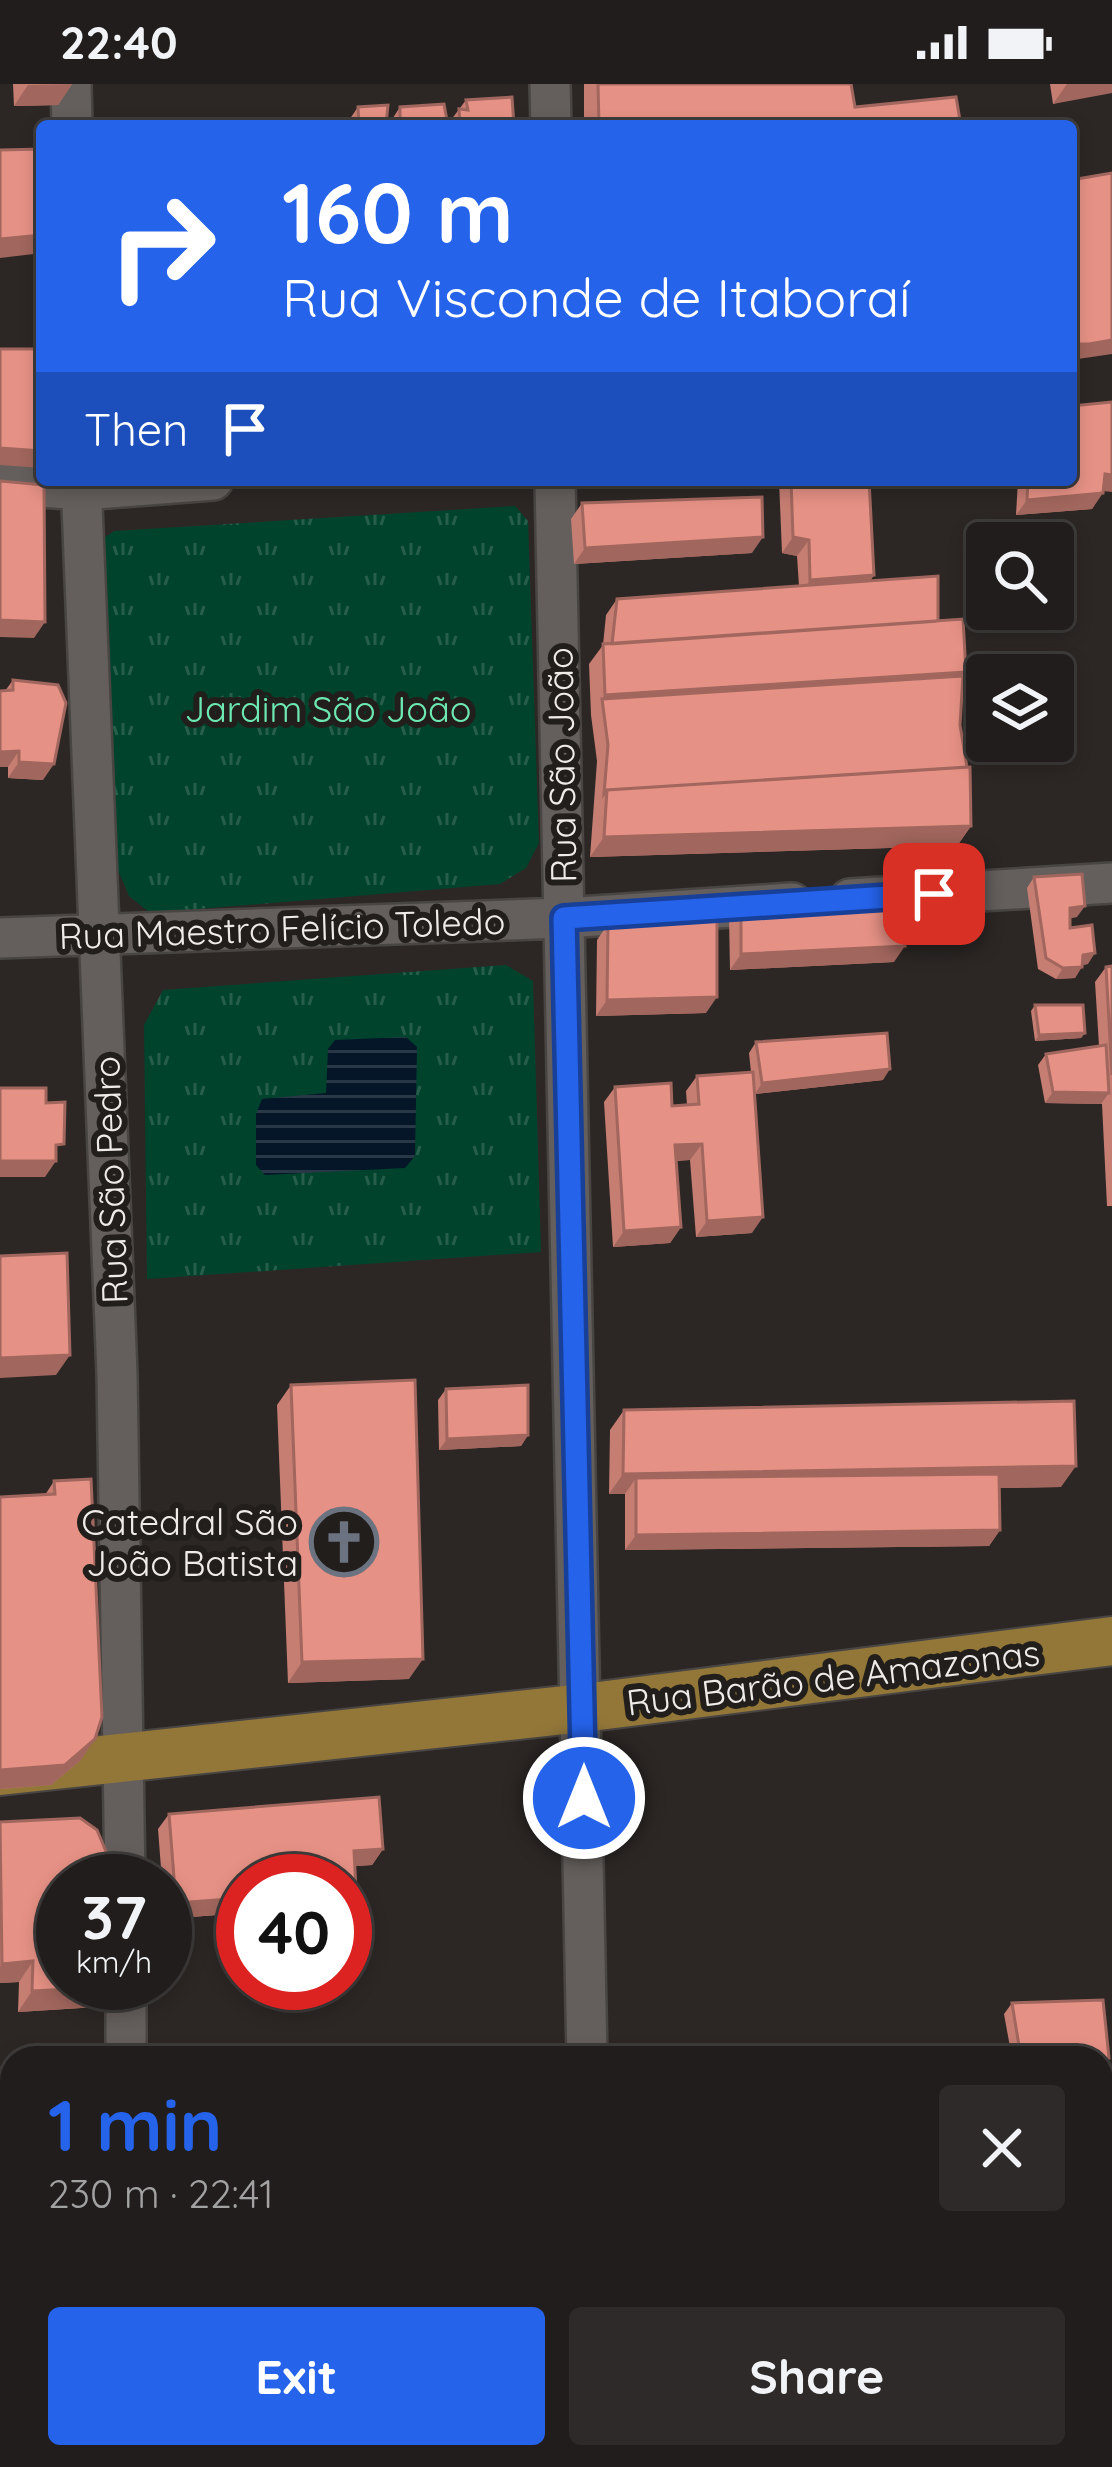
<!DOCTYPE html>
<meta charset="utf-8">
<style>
body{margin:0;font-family:Quicksand,sans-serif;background:#2d2a29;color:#f1f3f6;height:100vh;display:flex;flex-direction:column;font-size:45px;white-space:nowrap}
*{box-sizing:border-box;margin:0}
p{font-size:39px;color:#a2a2a3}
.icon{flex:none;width:66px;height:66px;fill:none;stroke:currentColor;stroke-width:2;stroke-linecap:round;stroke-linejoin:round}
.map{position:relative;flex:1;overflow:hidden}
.details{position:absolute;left:0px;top:1962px;width:1113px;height:423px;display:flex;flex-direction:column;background:#211d1c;border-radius:36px 36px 0 0;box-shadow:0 6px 18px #0003,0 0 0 3px #3e3b3b}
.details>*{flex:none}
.hud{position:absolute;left:36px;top:36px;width:1041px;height:366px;border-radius:12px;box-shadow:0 6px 18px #0003,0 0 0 3px #3e3b3b;background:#2563eb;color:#fff;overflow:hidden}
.fabs{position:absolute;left:966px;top:438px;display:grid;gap:24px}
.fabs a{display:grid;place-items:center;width:108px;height:108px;border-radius:12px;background:#211d1c;box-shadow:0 6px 18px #0003,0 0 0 3px #3e3b3b;font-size:60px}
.speed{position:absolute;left:36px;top:1770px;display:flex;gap:24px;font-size:60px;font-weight:700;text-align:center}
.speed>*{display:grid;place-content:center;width:156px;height:156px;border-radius:50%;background:#211d1c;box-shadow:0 6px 18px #0003,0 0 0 3px #3e3b3b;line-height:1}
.speed small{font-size:30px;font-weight:400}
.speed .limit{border:18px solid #d22;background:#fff;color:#111}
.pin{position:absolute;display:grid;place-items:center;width:102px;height:102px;color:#fff;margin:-51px;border-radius:24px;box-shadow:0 6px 18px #0006}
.me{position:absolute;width:132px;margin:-66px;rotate:0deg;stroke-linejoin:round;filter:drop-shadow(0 0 9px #0008)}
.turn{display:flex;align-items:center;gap:42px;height:252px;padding:0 48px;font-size:54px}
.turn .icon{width:156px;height:156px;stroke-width:2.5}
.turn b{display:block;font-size:84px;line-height:102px}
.then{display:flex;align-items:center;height:114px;padding:0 48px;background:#0003;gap:24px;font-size:45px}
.round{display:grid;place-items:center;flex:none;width:126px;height:126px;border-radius:12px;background:#2d2a29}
.head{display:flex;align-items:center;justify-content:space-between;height:204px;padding:0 48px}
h1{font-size:72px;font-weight:800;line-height:90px;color:#2563eb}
.action{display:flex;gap:24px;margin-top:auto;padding:24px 48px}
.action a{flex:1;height:138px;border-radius:12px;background:#2563eb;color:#fff;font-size:48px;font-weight:800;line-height:138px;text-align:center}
.action a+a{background:#2d2a29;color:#f1f3f6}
.status{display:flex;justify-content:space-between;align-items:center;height:84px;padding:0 60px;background:#211d1c;direction:ltr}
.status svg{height:33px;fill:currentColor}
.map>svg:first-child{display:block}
.grass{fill:url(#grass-tufts)}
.water{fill:url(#water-rules)}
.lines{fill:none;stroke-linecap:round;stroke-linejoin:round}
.minor-casing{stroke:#484543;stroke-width:44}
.major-casing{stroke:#484543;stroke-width:52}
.minor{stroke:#645f5c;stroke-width:39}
.major{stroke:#937739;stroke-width:48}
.wall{fill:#c67d72}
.shaded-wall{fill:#a1665d}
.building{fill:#e69185;stroke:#a1665d;stroke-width:3}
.route-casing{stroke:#184099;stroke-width:30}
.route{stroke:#2563eb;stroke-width:21}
.labels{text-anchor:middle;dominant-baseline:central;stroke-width:12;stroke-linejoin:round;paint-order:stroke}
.park-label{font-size:36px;fill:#6de8b3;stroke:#221e1b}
.street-label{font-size:36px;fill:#eeebe9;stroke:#221e1b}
.poi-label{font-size:36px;fill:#eeebe9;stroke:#221e1b;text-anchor:end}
</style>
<div class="status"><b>22:40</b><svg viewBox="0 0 49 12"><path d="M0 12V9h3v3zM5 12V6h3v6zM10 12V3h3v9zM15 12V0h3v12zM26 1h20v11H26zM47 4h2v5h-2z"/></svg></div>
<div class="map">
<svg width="1112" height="2383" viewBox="0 0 1112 2383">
<defs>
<pattern id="grass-tufts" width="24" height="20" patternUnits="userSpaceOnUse" patternTransform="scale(3)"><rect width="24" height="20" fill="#00432c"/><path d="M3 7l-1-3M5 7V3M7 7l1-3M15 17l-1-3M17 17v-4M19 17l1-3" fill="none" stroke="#265e4b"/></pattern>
<pattern id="water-rules" width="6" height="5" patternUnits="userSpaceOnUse" patternTransform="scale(3)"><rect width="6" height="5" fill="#041627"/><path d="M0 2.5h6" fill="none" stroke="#293846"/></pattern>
</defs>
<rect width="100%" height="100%" fill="#2c2725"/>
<path class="grass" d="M 515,422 L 528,437 L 539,759 L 526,784 L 500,800 L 150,829 L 129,812 L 117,784 L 98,458 L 114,447 Z
M 506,881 L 533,897 L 541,1168 L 147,1195 L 144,941 L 163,906 Z"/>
<path class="water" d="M 406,953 L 417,963 L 415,1072 L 405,1084 L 265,1091 L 256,1081 L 256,1030 L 262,1015 L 326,1009 L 328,965 L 335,956 Z"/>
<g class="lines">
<defs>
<path id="minor" d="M 71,0 L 72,42
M 550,0 L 551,42
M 81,396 L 117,1290 L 125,1797
M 555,396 L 587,1974
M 0,400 L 82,406 L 213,396
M 850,815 L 1112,799
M 0,854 L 564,834 L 792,819
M 126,1899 L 126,1974
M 1101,2284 L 1112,2282
M 130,2373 L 130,2383
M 596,2373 L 596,2383
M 364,2383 L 431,2373"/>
<path id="major" d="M 0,1687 L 583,1624 L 1112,1557"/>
</defs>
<use href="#minor" class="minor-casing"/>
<use href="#major" class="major-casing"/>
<use href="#minor" class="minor"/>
<use href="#major" class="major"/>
</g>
<path class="wall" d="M 13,0 L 72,0 L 58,21 L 14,22 Z
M 584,0 L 851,0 L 855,23 L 961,42 L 584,42 Z
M 1050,0 L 1112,0 L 1053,20 Z
M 466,16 L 514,42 L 347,42 L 347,39 L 358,23 L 386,41 L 389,40 L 400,23 L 448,40 Z
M 779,396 L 869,396 L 874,491 L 870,497 L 938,537 L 963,592 L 960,641 L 971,742 L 957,762 L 590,773 L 597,677 L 591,631 L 589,580 L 603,561 L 606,531 L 617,515 L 799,502 L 797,472 L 782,469 Z
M 1018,396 L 1071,396 L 1103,407 L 1092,425 L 1016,431 Z
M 582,419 L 752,469 L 574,480 L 571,435 Z
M 13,596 L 43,696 L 8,694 L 8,683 L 0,683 L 0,607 L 5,607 Z
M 1034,793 L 1077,833 L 1070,834 L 1070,844 L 1088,880 L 1082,881 L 1075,894 L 1056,895 L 1038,885 L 1027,804 Z
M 741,819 L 894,878 L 730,886 L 729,834 Z
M 608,840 L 706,929 L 596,932 L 597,856 Z
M 1112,882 L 1112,1122 L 1107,1122 L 1102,1020 L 1045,1019 L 1038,981 L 1046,970 L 1099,962 L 1095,898 L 1106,883 Z
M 1035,921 L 1085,949 L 1081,954 L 1035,957 L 1031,927 Z
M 756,958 L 883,996 L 755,1010 L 752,1149 L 696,1153 L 690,1076 L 676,1077 L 681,1143 L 670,1159 L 613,1163 L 604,1018 L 615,1003 L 672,1022 L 687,1021 L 686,1007 L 697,992 L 751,988 L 749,969 Z
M 291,1301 L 409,1595 L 288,1599 L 277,1321 Z
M 446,1305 L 528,1351 L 521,1362 L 439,1366 L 438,1316 Z
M 624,1326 L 1061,1403 L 999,1404 L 1000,1446 L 989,1462 L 625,1466 L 625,1410 L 609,1410 L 610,1346 Z
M 54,1397 L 81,1676 L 51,1701 L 0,1705 L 0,1413 L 45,1411 Z
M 169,1730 L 383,1765 L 372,1781 L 355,1782 L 345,1821 L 243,1797 L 243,1829 L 165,1835 L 165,1797 L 162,1797 L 158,1745 Z
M 0,1738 L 111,1903 L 97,1923 L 18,1928 L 19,1898 L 0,1899 Z
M 1012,1919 L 1101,1974 L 1012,1974 L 1004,1930 Z
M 913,2373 L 1031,2373 L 1030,2383 L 912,2383 Z"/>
<path class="shaded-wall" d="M 72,0 L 58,21 L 14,22 L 28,1 Z
M 1067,0 L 1112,0 L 1112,9 L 1053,20 Z
M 42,151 L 42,169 L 0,174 L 0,155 Z
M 1112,256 L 1112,270 L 1071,276 L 1071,260 Z
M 0,364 L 42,367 L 42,384 L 0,381 Z
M 1105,390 L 1112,391 L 1112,408 L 1094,406 Z
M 1103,409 L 1092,425 L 1016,431 L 1027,416 Z
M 763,453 L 752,469 L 574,480 L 585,464 Z
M 793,453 L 809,456 L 797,472 L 782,469 Z
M 874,491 L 863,507 L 799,512 L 810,496 Z
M 0,536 L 45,538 L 34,554 L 0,553 Z
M 966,588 L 952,608 L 602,615 L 605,611 Z
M 19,667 L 8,683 L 0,683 L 0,668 Z
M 19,678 L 54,680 L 43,696 L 8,694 Z
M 971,742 L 957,762 L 590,773 L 604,753 Z
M 1085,822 L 1077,833 L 1062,835 L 1070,824 Z
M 905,862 L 894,878 L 730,886 L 741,870 Z
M 1095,869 L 1088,880 L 1075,882 L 1083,871 Z
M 1082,883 L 1075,894 L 1056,895 L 1063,884 Z
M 717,913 L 706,929 L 596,932 L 607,916 Z
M 1085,949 L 1081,954 L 1035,957 L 1039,951 Z
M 890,985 L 883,996 L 755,1010 L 762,999 Z
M 1053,1008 L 1109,1009 L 1101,1020 L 1045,1019 Z
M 702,1060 L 690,1076 L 664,1077 L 675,1061 Z
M 0,1077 L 56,1077 L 45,1093 L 0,1093 Z
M 763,1133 L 752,1149 L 696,1153 L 707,1137 Z
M 681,1143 L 670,1159 L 613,1163 L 624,1147 Z
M 70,1271 L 56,1291 L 0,1294 L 0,1274 Z
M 528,1351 L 521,1362 L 439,1366 L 447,1355 Z
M 1076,1382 L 1061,1403 L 636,1410 L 636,1394 L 625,1410 L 609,1410 L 623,1390 Z
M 1000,1446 L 989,1462 L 625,1466 L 636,1451 Z
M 423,1575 L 409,1595 L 288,1599 L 302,1578 Z
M 95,1655 L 81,1676 L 51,1701 L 0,1705 L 0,1686 Z
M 383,1765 L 372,1781 L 342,1783 L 354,1767 Z
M 356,1805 L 345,1821 L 345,1806 Z
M 243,1814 L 243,1829 L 165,1835 L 176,1819 Z
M 33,1877 L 19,1898 L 0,1899 L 0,1883 L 2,1880 Z
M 111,1903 L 97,1923 L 18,1928 L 32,1907 Z"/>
<path class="building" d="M 598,0 L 851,0 L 855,23 L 956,13 L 961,42 L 720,42 L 720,40 L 599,42 Z
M 512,13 L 514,42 L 460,42 L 459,25 L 468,26 L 466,16 Z
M 444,20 L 448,42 L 359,42 L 358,23 L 388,21 L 386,41 L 400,38 L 400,23 Z
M 42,65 L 42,151 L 0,155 L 0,66 Z
M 1112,89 L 1112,256 L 1089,260 L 1071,260 L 1071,96 Z
M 0,265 L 42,265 L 42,367 L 0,364 Z
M 1112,318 L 1112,391 L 1105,390 L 1103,409 L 1027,416 L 1028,396 L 1071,396 L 1071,322 Z
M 791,396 L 869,396 L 874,491 L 810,496 L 809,456 L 793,453 Z
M 0,397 L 44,401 L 45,538 L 0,536 Z
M 762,413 L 763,453 L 585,464 L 582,419 Z
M 938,492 L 938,537 L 612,560 L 617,515 Z
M 963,535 L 966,588 L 605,611 L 603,560 Z
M 963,592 L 960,641 L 967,683 L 607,706 L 604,710 L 608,661 L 602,615 Z
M 13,596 L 58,601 L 66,619 L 54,680 L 19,678 L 19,667 L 0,668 L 0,607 L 13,606 Z
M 970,683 L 971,742 L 604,753 L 607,706 Z
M 1082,790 L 1085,822 L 1070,824 L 1070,844 L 1092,841 L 1095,869 L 1083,871 L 1082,883 L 1063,884 L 1046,874 L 1034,793 Z
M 900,810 L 905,862 L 741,870 L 741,819 Z
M 717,830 L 717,913 L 607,916 L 608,840 Z
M 1112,882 L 1112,991 L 1106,883 Z
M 1035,921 L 1083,921 L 1085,949 L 1039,951 Z
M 887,949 L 890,985 L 762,999 L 756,958 Z
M 1106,961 L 1109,1009 L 1053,1008 L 1046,970 Z
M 753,988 L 763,1133 L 707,1137 L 702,1060 L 675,1061 L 681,1143 L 624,1147 L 615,1003 L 671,999 L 672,1022 L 699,1020 L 697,992 Z
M 0,1004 L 46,1004 L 46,1019 L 65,1018 L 64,1060 L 56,1061 L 56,1077 L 0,1077 Z
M 67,1169 L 70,1271 L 0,1274 L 0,1172 Z
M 415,1296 L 423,1575 L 302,1578 L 291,1301 Z
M 528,1301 L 528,1351 L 447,1355 L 446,1305 Z
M 1074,1317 L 1076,1382 L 623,1390 L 624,1326 Z
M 999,1390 L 1000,1446 L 636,1451 L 636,1394 Z
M 91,1395 L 102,1633 L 95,1655 L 65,1681 L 0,1686 L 0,1413 L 55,1410 L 54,1397 Z
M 379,1713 L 383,1765 L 354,1767 L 356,1805 L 345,1806 L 345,1797 L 243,1797 L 243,1814 L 176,1819 L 169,1730 Z
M 80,1734 L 97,1746 L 110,1777 L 110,1797 L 63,1797 L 63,1899 L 111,1899 L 111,1903 L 32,1907 L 33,1877 L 2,1880 L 0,1738 Z
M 1103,1916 L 1109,1974 L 1021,1974 L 1012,1919 Z
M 923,2373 L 1031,2373 L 1030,2383 L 923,2383 Z"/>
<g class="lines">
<defs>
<path id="route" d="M 584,1714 L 564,834 L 934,810"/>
</defs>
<use href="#route" class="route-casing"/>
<use href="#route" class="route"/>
</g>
<defs>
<symbol id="church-ring" viewBox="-11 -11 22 22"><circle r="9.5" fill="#221e1b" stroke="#6b7280" stroke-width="1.5"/><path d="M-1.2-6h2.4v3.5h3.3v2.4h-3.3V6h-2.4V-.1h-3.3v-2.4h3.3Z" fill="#6b7280"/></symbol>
</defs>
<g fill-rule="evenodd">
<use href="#church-ring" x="306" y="1420" width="76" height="76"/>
</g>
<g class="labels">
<g class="park-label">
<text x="328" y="624">Jardim São João</text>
</g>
<g class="street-label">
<text transform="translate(561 681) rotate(-91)">Rua São João</text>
<text transform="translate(282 844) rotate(-2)">Rua Maestro Felício Toledo</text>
<text transform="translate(110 1096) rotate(-92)">Rua São Pedro</text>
<text transform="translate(833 1593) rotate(-7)">Rua Barão de Amazonas</text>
</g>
<g class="poi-label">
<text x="298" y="1437">Catedral São<tspan x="298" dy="41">João Batista</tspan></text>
</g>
</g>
</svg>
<div class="fabs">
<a><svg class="icon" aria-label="search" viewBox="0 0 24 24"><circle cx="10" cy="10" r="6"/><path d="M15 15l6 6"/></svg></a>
<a><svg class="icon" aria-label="layers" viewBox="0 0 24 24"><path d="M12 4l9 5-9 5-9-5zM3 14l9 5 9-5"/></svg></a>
</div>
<div class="speed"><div>37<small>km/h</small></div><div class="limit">40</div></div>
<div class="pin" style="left:934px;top:810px;background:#d93025"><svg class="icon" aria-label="arrive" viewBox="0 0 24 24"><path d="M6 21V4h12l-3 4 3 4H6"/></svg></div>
<svg class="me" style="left:584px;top:1714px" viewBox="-20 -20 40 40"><circle r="17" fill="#2563eb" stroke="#fff" stroke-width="3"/><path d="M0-11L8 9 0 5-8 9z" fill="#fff"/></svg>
<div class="hud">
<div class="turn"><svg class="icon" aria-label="right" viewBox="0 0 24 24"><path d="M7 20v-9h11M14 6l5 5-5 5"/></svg><div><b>160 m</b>Rua Visconde de Itaboraí</div></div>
<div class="then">Then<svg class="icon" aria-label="arrive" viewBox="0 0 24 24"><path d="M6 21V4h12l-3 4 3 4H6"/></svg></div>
</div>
<section class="details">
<div class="head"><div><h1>1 min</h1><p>230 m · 22:41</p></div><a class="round"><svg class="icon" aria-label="close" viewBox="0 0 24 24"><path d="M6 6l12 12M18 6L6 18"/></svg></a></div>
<div class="action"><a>Exit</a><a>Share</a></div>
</section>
</div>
